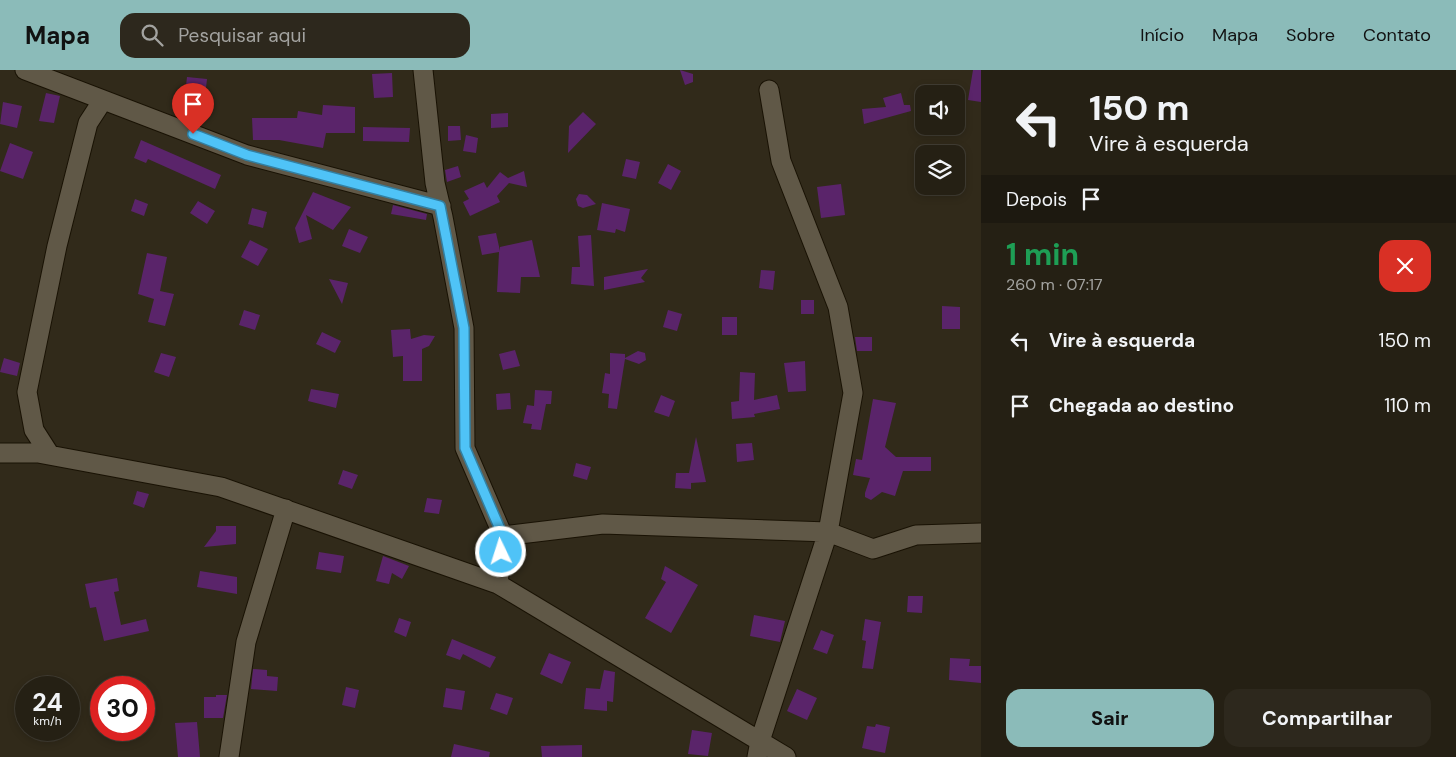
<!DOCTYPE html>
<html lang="pt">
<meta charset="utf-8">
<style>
body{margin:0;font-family:"DM Sans",sans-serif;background:#2d281d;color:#f1f3f6;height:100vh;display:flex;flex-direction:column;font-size:19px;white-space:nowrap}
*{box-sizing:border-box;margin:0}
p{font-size:16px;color:#a3a3a0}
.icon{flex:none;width:28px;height:28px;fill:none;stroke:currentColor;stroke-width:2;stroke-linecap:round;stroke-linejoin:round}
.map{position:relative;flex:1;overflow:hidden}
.drawer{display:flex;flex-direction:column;background:#252014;width:475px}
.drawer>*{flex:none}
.banner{background:#252014;color:#f1f3f6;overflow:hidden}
.tools{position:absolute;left:915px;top:15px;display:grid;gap:10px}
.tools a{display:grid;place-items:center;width:50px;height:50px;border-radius:10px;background:#252014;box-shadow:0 2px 8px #0003,0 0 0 1px #423e34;font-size:25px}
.speed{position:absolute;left:15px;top:606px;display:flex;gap:10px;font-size:25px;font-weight:700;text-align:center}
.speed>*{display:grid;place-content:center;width:65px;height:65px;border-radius:50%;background:#252014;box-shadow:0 2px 8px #0003,0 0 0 1px #423e34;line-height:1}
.speed small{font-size:12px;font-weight:400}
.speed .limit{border:8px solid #d22;background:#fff;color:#111}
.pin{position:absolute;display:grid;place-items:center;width:42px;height:42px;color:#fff;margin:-51px -21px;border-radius:50% 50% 50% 0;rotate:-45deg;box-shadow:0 0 5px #0007}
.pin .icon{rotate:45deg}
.me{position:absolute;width:55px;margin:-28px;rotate:356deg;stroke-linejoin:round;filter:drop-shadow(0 0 4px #0008)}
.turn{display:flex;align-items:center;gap:18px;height:105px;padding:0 25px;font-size:22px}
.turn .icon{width:65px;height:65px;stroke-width:2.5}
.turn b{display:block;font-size:35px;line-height:42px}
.then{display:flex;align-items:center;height:48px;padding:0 25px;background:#0003;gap:10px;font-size:19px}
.round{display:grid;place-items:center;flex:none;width:52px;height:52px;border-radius:15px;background:#2d281d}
.head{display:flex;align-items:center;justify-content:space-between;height:85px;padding:0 25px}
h1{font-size:30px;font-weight:700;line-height:38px;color:#1e9e55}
.action{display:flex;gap:10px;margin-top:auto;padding:10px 25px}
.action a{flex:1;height:58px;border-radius:15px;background:#8bbbb9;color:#111;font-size:20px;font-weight:700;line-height:58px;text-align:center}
.action a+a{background:#2d281d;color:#f1f3f6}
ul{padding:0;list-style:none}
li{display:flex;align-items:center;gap:15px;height:65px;padding:0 25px}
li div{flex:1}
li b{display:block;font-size:19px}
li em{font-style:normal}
header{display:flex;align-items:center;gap:30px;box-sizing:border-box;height:70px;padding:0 25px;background:#8bbbb9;color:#111}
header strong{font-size:24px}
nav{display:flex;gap:28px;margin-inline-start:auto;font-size:18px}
.search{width:350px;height:45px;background:#2d281d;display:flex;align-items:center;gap:12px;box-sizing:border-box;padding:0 18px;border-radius:15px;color:#a3a3a0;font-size:19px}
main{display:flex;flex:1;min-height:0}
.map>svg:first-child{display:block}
.building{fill:#5a246a}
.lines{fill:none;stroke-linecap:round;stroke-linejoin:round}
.street-casing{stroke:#191204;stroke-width:21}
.street{stroke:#605847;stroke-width:19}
.route-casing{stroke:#337fa1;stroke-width:12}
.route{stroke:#4fc3f7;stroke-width:9}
</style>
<header>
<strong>Mapa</strong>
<div class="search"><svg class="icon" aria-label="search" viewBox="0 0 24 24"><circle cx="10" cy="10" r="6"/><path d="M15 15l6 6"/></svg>Pesquisar aqui</div>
<nav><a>Início</a><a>Mapa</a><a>Sobre</a><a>Contato</a></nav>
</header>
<main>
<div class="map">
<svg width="981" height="687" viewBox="0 0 981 687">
<rect width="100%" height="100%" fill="#312a1a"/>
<path class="building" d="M 680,0 L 693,4 L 693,12 L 685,15 Z
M 973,0 L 981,0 L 981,32 L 968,30 Z
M 392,3 L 393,27 L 374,28 L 372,4 Z
M 187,7 L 207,9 L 205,27 L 185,25 Z
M 46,23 L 60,26 L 54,53 L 39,51 Z
M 901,23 L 904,35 L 910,35 L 911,41 L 864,54 L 862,39 L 886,37 L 883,28 Z
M 3,32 L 22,36 L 17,58 L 0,54 Z
M 323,35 L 355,37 L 355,63 L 326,63 L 323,78 L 279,70 L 253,70 L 252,48 L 297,48 L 298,41 L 322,45 Z
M 583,42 L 596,54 L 568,83 L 569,56 Z
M 508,43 L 508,57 L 491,58 L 491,44 Z
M 448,56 L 460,56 L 461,70 L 448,71 Z
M 363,57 L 410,58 L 409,72 L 363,71 Z
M 466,65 L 478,68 L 476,83 L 463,81 Z
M 141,70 L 221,105 L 215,119 L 148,89 L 146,93 L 134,88 Z
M 10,73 L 33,82 L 23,109 L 0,101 Z
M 626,89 L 640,92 L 636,109 L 622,106 Z
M 668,94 L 681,101 L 671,120 L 658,113 Z
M 458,96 L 461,107 L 447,112 L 445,100 Z
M 524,101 L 527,117 L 509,113 L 497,126 L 500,132 L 470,146 L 463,132 L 469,129 L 464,121 L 484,112 L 487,118 L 500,102 L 508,108 Z
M 841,114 L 845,145 L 821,148 L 817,117 Z
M 313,122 L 351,137 L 333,160 L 306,145 L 312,169 L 299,173 L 295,158 Z
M 579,124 L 587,125 L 596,134 L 583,138 L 578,136 L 576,129 Z
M 135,129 L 148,134 L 144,146 L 131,141 Z
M 198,131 L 215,141 L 207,154 L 190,143 Z
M 602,133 L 630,139 L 625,162 L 616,159 L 615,163 L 597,160 Z
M 393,135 L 427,144 L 426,150 L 391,144 Z
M 252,138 L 267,142 L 263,158 L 248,154 Z
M 349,159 L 368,167 L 360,183 L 342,176 Z
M 496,163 L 500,181 L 500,177 L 532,170 L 540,207 L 521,207 L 520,223 L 497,222 L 499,182 L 482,185 L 478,166 Z
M 591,165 L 594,216 L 571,214 L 572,197 L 580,197 L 578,166 Z
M 250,170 L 268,179 L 258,196 L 241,187 Z
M 147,183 L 167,187 L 160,221 L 174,224 L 165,256 L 148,252 L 154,229 L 138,224 Z
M 648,199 L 641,208 L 645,212 L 604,220 L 604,207 Z
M 761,200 L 775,201 L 773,220 L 759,218 Z
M 329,209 L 348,213 L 342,234 Z
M 801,230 L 814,230 L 814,244 L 801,244 Z
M 942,236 L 960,237 L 960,259 L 942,259 Z
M 244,240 L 260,245 L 255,260 L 239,255 Z
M 668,240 L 682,244 L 677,261 L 663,257 Z
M 722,247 L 737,247 L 737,265 L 722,265 Z
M 410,259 L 411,269 L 424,265 L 435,266 L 429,276 L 422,279 L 422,311 L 403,311 L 403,286 L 393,287 L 391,260 Z
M 322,262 L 341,271 L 335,283 L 316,274 Z
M 855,267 L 872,267 L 872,281 L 857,281 Z
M 515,280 L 520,296 L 503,300 L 499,284 Z
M 638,281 L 645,283 L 646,290 L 639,294 L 625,289 L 617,339 L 608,338 L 609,324 L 602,323 L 605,303 L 610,304 L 610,283 L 625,284 L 625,288 Z
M 161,283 L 176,287 L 169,307 L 154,302 Z
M 4,288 L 20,293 L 17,306 L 0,302 Z
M 805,291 L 806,321 L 788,322 L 784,293 Z
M 740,302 L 755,303 L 754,330 L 777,325 L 780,339 L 754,344 L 755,347 L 732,349 L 731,332 L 739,331 Z
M 311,319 L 339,324 L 336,338 L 308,331 Z
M 535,320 L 552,321 L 551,334 L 546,334 L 541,360 L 531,359 L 532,354 L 523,353 L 527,335 L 534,336 Z
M 510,323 L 511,339 L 497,340 L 496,324 Z
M 661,325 L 675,331 L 669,347 L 654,342 Z
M 873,329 L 896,333 L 885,377 L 896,387 L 931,387 L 931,401 L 903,401 L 895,426 L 882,422 L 871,430 L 865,427 L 865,423 L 870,408 L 853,405 L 856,389 L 862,390 Z
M 696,367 L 706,412 L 691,413 L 691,419 L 675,418 L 676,403 L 689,403 Z
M 752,373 L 754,390 L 737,392 L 736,374 Z
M 576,393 L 591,397 L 587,410 L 573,406 Z
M 343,400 L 358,405 L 352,419 L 338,414 Z
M 137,421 L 149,424 L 144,438 L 133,434 Z
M 427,428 L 442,430 L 439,444 L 424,442 Z
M 216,456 L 236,456 L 236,474 L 204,477 L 216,461 Z
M 319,482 L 344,486 L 341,503 L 316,499 Z
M 383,486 L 409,496 L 402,509 L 392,503 L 389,514 L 376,511 Z
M 665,496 L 698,515 L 671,563 L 645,548 L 666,512 L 661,509 Z
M 200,501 L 237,507 L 237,524 L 197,517 Z
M 117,508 L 119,521 L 114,522 L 121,555 L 146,549 L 149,561 L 104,571 L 96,537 L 90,538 L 85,514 Z
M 908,526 L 923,526 L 922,543 L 907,542 Z
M 754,545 L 785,551 L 780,572 L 750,566 Z
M 399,548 L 411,552 L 406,567 L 394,562 Z
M 865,549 L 881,552 L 873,599 L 862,598 L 866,571 L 862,570 Z
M 821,560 L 834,565 L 827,584 L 813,579 Z
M 452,569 L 496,587 L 490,598 L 463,584 L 460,590 L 446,585 Z
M 549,583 L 571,592 L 562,614 L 540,604 Z
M 950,588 L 970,589 L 969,596 L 981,596 L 981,613 L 949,610 Z
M 253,599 L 267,600 L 267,606 L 278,607 L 277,621 L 251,619 Z
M 604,600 L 615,602 L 613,632 L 607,631 L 607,641 L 584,639 L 586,618 L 600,619 Z
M 346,617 L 359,620 L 355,638 L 342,635 Z
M 446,618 L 465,621 L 462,640 L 443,637 Z
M 797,619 L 817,628 L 807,650 L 787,641 Z
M 496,623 L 513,628 L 507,645 L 490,639 Z
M 216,625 L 227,625 L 223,648 L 204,648 L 204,627 L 216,627 Z
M 197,652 L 200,687 L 178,687 L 175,653 Z
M 876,654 L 890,657 L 885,683 L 862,678 L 867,656 L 875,657 Z
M 692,660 L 712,663 L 708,686 L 688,684 Z
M 454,674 L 490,682 L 489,687 L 451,687 Z
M 582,675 L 582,687 L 542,687 L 541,676 Z"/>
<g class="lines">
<defs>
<path id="street" d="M 25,0 L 247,85 L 441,136
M 423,0 L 435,113 L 443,147 L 464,258 L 465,378 L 503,466 L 498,514
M 0,383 L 38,383 L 221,417 L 498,514 L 786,687
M 50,385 L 34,360 L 27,322 L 57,176 L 88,53 L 103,30
M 503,466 L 603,454 L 828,462 L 873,479 L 916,465 L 981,463
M 229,687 L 246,572 L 286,439
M 757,687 L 760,671 L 828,462 L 853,323 L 838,237 L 781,91 L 769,20"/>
</defs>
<use href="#street" class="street-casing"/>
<use href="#street" class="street"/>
</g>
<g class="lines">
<defs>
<path id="route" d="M 193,64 L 247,85 L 440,136 L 464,258 L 465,378 L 503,466 L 501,482"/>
</defs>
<use href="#route" class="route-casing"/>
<use href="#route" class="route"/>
</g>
</svg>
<div class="tools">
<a><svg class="icon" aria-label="sound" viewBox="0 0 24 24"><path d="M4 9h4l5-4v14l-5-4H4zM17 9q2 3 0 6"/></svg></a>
<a><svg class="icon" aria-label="layers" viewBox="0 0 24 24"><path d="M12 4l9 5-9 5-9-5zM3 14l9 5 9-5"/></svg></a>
</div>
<div class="speed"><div>24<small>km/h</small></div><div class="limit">30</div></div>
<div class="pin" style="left:193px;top:64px;background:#d93025"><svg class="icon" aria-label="arrive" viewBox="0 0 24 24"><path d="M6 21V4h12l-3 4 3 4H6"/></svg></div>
<svg class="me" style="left:501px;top:482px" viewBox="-20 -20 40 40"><circle r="17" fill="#4fc3f7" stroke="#fff" stroke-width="3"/><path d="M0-11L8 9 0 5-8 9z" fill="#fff"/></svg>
</div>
<section class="drawer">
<div class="banner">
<div class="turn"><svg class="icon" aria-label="left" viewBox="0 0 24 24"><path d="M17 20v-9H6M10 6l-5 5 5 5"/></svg><div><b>150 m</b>Vire à esquerda</div></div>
<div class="then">Depois<svg class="icon" aria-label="arrive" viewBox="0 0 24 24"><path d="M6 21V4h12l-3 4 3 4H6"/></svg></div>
</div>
<div class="head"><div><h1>1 min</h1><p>260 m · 07:17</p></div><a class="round" style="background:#d93025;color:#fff"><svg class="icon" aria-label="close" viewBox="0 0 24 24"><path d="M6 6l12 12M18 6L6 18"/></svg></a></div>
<ul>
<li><svg class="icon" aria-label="left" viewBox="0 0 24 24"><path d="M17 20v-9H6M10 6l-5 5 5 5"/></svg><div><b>Vire à esquerda</b></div><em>150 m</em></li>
<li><svg class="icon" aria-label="arrive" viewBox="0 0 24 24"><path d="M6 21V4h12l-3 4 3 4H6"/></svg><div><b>Chegada ao destino</b></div><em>110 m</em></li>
</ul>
<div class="action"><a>Sair</a><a>Compartilhar</a></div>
</section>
</main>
